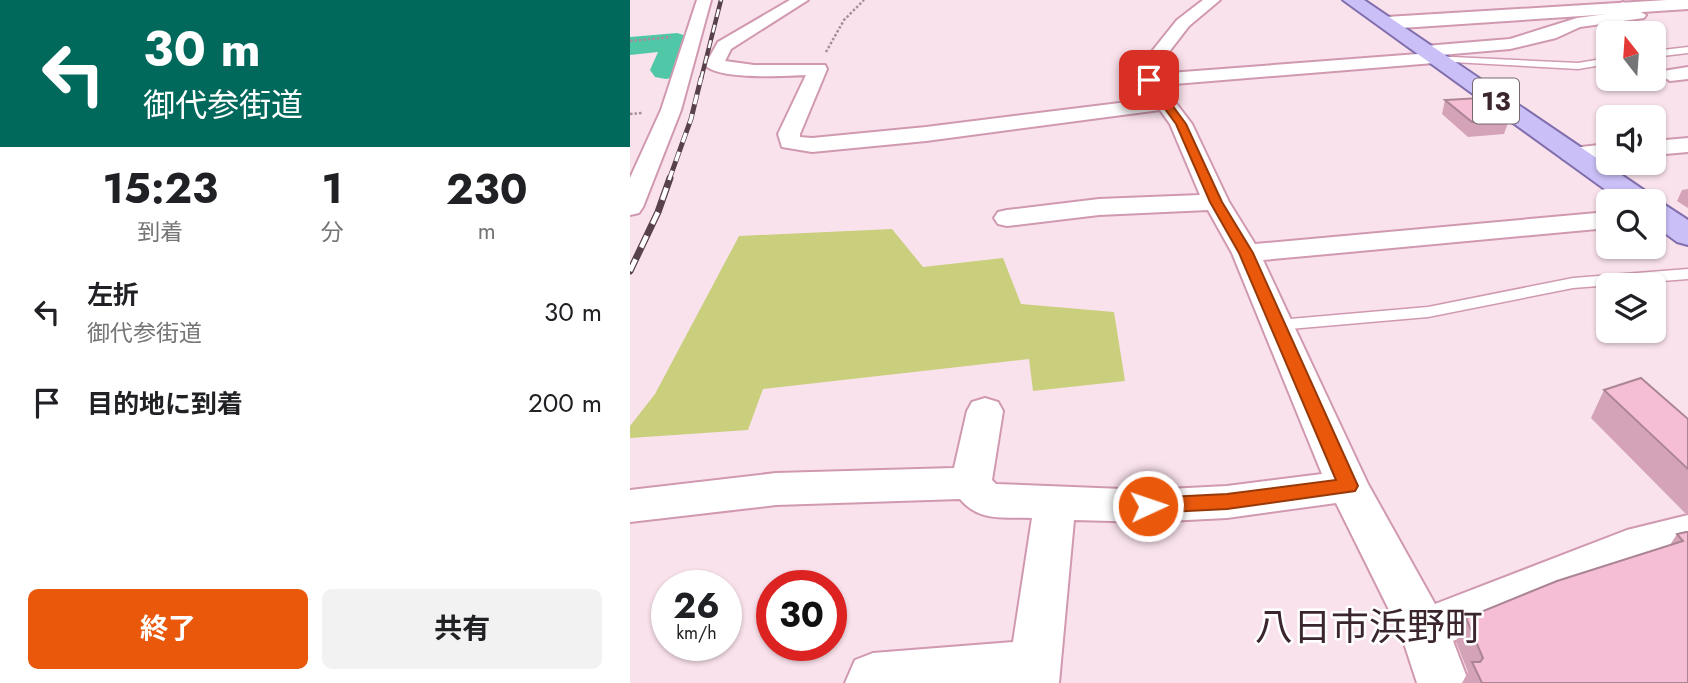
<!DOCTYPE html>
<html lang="ja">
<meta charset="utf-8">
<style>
body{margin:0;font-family:Jost,"Noto Sans JP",sans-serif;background:#f2f2f2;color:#202124;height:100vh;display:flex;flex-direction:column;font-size:26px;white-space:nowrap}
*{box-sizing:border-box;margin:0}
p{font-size:23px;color:#757577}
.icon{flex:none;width:38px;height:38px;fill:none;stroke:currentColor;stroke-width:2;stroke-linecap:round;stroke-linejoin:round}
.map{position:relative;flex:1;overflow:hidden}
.drawer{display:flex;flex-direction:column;background:#fff;width:630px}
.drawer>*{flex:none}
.guide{background:#00695c;color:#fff;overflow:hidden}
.needle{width:46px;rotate:343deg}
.buttons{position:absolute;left:966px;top:21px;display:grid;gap:14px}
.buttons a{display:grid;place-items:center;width:70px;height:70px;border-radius:10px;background:#fff;box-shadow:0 2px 5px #0004;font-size:35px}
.speed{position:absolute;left:21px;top:570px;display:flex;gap:14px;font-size:35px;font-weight:700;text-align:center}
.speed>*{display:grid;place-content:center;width:91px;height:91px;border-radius:50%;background:#fff;box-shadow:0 2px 5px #0004;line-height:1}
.speed small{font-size:18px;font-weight:400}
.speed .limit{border:10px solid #d22;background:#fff;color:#111}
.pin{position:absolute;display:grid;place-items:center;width:60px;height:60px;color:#fff;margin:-30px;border-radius:14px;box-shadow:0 4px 10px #0006}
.me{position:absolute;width:77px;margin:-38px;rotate:87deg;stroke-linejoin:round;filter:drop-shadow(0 0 5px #0008)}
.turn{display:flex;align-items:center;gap:24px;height:147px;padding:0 28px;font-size:32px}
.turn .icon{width:91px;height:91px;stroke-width:2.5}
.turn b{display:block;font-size:49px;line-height:60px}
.eta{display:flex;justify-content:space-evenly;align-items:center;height:119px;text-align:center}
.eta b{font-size:42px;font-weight:700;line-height:49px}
.primary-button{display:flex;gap:14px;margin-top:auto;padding:14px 28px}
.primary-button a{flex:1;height:80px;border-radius:10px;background:#ea580c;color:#fff;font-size:28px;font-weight:700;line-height:80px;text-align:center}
.primary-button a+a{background:#f2f2f2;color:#202124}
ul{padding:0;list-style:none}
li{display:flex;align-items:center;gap:21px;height:91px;padding:0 28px}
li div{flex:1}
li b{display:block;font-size:26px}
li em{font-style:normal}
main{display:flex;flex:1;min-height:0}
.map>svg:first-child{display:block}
.green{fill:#cacf7e}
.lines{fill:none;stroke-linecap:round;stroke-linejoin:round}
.river{fill:#50c8a7;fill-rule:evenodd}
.service-casing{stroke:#d099b0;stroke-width:3}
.minor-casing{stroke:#d099b0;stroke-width:4}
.tertiary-casing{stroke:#d099b0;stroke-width:4}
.primary-casing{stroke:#816eac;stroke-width:4}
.path{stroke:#a58e98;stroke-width:2.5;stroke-dasharray:2.5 2;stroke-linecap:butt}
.service{fill:#fff;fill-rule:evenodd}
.minor{fill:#fff;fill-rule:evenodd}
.tertiary{fill:#fff;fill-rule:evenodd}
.primary{fill:#cabff6;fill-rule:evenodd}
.rail-far2-casing{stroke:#58414b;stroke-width:4.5}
.rail-far1-casing{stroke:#58414b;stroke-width:5}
.rail-casing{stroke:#58414b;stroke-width:7}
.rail-far2{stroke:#fff;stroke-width:2.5;stroke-dasharray:8;stroke-linecap:butt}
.rail-far1{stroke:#fff;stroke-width:3.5;stroke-dasharray:10;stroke-linecap:butt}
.rail{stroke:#fff;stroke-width:4.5;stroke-dasharray:13;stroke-linecap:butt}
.wall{fill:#d4a3b7}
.building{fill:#f6bed5;stroke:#ac8595;stroke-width:2}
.route{fill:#ea580c;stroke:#983908;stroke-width:2}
.labels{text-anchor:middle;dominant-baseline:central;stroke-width:5;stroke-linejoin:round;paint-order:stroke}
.shield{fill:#fff;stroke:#76666d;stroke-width:2}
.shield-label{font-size:26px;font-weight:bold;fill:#3b252e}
.near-quarter-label{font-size:38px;fill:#3b252e;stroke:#fff}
</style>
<main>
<section class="drawer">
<div class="guide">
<div class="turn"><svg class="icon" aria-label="left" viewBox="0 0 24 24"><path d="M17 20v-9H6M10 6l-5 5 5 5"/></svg><div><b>30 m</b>御代参街道</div></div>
</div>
<div class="eta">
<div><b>15:23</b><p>到着</p></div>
<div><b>1</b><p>分</p></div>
<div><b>230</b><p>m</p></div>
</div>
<ul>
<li><svg class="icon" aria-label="left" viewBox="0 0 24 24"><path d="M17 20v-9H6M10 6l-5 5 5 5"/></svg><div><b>左折</b><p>御代参街道</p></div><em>30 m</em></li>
<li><svg class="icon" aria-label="arrive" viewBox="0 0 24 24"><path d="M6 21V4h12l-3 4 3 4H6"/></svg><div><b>目的地に到着</b></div><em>200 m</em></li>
</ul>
<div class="primary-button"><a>終了</a><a>共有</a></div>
</section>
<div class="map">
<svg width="1058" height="683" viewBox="0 0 1058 683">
<rect width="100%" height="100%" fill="#fae2ec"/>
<path class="green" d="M 262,229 L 293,267 L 373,258 L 391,304 L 484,312 L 495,381 L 403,391 L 399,359 L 133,389 L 118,430 L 0,438 L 0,426 L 25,394 L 109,236 Z"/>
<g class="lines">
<path class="river" d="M 47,33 L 57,36 L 62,42 L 47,77 L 36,79 L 25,77 L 20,70 L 28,52 L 0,55 L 0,37 Z"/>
<defs>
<path id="service" d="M 1058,47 L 1058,53 L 1024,57 L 1024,51 Z
M 801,56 L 948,63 L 978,58 L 978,64 L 948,69 L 804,61 L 801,60 Z
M 1058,269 L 1058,279 L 943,288 L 798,317 L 648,330 L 639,325 L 648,320 L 798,307 L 943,278 Z"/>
<path id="minor" d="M 67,0 L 81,0 L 51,110 L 13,207 L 9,213 L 0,215 L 0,178 L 31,110 Z
M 160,0 L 178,0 L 101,49 L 95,61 L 124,65 L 195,65 L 197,69 L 170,134 L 170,137 L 182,138 L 296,127 L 522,99 L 508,80 L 507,70 L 547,20 L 573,0 L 590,0 L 559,26 L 525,70 L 526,74 L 788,54 L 786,51 L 789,47 L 795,46 L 880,39 L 947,18 L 991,12 L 985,7 L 993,2 L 1016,15 L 1014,18 L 950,27 L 926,38 L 880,49 L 811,55 L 813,58 L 810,62 L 804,63 L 532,85 L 562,124 L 599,202 L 625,244 L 978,212 L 978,228 L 633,260 L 738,484 L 805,604 L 997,530 L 1058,515 L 1058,549 L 1020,559 L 823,641 L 839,683 L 787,683 L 771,634 L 706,503 L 597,518 L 518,522 L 444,520 L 429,683 L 215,683 L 225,660 L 243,653 L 383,642 L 402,518 C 374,517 349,522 330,499 L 146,505 L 0,522 L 0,490 L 146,473 L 324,468 L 337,411 L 342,402 L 355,398 L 368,402 L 373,411 L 362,480 L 366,484 L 518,490 L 597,486 L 692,474 L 602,253 L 578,210 L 469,215 L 377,226 L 368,224 L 364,218 L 368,212 L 377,210 L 469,199 L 570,195 L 540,124 L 530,110 L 296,141 L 182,152 L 152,147 L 148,134 L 176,75 C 155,76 88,80 75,65 L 88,42 Z
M 1058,67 L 1058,79 L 1040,81 L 1031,75 L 1033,71 Z
M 1058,138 L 1058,152 L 1024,155 L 1024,141 Z
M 978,144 L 978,158 L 941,161 L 933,159 L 929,154 L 933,149 Z"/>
<path id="tertiary" d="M 1037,0 L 1058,0 L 1058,9 L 756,29 L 747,23 L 756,17 Z"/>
<path id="primary" d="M 713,0 L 734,0 L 1021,195 L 1024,202 L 1035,205 L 1058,220 L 1058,245 L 1047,242 L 1024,225 L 1024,201 L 991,201 Z"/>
</defs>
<use href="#service" class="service-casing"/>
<use href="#minor" class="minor-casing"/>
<use href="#tertiary" class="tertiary-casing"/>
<use href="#primary" class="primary-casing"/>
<path class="path" d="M 0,41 L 41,37
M 196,52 L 214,20 L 234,0
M 0,114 L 12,113"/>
<use href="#service" class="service"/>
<use href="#minor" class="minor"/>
<use href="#tertiary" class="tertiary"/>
<use href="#primary" class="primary"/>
<defs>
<path id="rail-far2" d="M 71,79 L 91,0"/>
<path id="rail-far1" d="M 39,180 L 61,119 L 71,78"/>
<path id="rail" d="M 0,271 L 28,212 L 40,178"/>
</defs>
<use href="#rail-far2" class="rail-far2-casing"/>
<use href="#rail-far1" class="rail-far1-casing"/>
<use href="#rail" class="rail-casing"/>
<use href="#rail-far2" class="rail-far2"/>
<use href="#rail-far1" class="rail-far1"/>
<use href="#rail" class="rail"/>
</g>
<path class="wall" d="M 815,100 L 879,120 L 874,134 L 838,137 L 812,114 Z
M 1058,189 L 1058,208 L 1047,201 L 1052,190 Z
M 974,390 L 1058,419 L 1058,513 L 1055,513 L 961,418 Z
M 1058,532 L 1058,683 L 832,683 L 838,672 L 826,642 L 836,618 L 1040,545 L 1047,534 Z"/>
<path class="building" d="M 850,98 L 879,120 L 842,122 L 815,100 Z
M 1011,378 L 1058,419 L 1058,469 L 974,390 Z
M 1056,532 L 1058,532 L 1058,683 L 852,683 L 842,662 L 850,662 L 853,658 L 836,618 L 927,581 L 1053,541 L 1047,534 Z"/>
<path class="route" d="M 515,78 L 522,78 L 556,124 L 592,202 L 623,253 L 728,486 L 725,491 L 597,509 L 518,513 L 511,511 L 508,506 L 511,500 L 518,498 L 597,494 L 706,480 L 609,253 L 580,202 L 546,124 L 514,80 Z"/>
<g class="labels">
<rect class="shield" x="843" y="78.5" width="46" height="45" rx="5"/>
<g class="shield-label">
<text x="866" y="101">13</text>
</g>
<g class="near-quarter-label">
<text x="739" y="626">八日市浜野町</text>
</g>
</g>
</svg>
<div class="buttons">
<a><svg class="needle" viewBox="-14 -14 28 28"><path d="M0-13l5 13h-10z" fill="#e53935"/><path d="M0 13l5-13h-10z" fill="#757577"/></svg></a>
<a><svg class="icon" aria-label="sound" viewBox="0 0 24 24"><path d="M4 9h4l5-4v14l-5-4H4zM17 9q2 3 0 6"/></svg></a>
<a><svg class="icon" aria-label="search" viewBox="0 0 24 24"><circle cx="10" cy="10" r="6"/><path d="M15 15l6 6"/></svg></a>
<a><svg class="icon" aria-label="layers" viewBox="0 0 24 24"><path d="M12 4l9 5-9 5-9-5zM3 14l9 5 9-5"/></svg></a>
</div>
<div class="speed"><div>26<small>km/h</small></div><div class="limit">30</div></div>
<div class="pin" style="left:519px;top:80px;background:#d93025"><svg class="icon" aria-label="arrive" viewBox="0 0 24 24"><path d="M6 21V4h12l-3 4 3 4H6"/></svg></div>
<svg class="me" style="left:518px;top:506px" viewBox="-20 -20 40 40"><circle r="17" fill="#ea580c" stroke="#fff" stroke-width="3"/><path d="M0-11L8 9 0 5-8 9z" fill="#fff"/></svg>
</div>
</main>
